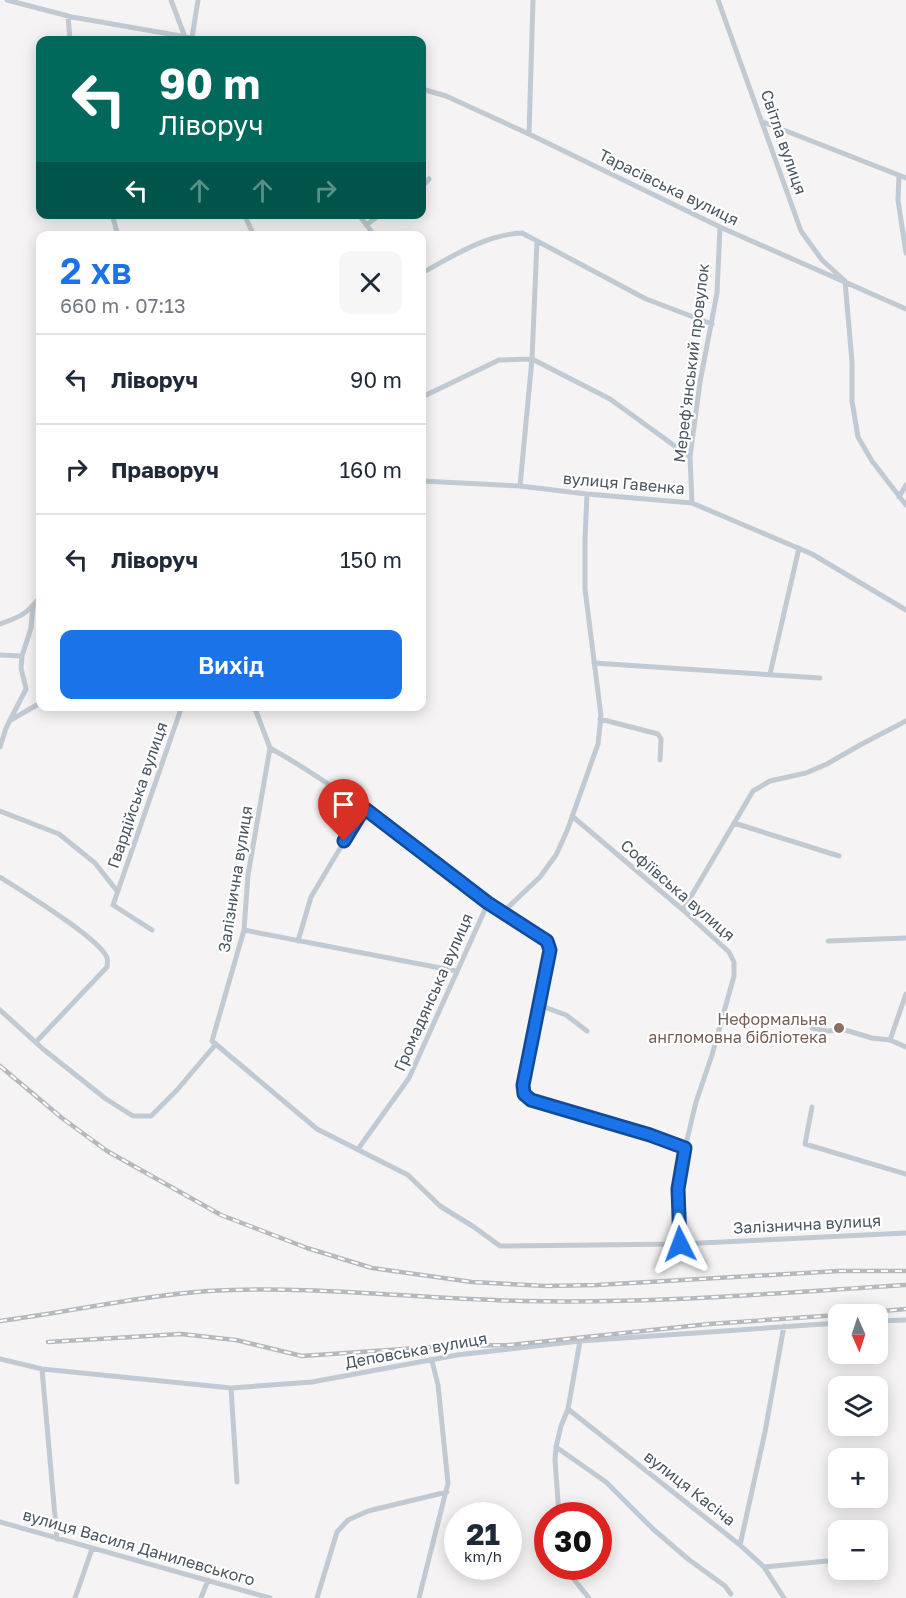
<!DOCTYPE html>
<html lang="uk">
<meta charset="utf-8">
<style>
body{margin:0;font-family:"Golos Text",sans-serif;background:#f6f6f7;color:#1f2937;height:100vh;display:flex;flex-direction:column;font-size:22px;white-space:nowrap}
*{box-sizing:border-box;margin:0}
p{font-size:20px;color:#747a83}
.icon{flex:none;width:33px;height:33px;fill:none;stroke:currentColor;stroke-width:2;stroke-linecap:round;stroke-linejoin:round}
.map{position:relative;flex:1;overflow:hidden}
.sheet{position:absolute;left:36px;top:231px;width:390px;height:480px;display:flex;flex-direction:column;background:#fff;border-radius:12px;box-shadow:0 3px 15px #0003}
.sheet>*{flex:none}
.top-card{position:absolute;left:36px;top:36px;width:390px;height:183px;border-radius:12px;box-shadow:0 3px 15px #0003;background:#00695c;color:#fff;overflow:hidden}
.needle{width:39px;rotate:177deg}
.tools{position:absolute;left:828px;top:1304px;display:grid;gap:12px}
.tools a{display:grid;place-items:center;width:60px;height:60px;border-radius:12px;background:#fff;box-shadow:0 3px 15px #0003;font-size:30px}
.speed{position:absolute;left:444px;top:1502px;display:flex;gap:12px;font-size:30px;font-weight:700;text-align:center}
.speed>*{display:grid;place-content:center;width:78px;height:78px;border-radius:50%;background:#fff;box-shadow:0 3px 15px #0003;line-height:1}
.speed small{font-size:15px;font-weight:400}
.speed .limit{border:9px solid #d22;background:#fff;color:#111}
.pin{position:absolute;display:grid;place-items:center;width:51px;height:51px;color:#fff;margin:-62px -26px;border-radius:50% 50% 50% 0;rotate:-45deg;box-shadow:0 0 6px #0007}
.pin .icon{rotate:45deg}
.me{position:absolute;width:66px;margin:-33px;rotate:357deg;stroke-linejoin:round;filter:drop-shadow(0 0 4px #0008)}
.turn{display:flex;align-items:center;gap:21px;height:126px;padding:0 24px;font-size:27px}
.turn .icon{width:78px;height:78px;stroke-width:2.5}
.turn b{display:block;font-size:42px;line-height:51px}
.lanes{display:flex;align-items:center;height:57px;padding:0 24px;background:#0003;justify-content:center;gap:30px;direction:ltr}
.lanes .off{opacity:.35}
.round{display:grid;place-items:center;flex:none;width:63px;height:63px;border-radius:12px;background:#f6f6f7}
.head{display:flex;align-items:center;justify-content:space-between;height:102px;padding:0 24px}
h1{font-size:36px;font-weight:600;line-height:45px;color:#1a73e8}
.button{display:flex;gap:12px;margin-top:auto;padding:12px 24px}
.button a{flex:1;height:69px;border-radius:12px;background:#1a73e8;color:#fff;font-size:24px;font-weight:600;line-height:69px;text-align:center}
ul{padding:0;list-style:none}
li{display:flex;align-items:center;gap:18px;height:90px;padding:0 24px;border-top:2px solid #e0e1e3}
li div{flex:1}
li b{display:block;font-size:22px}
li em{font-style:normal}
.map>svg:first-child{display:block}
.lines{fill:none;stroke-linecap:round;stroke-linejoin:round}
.street{stroke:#c1cad2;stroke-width:5}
.rail-casing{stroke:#b5b8bd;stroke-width:4.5}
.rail{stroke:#fff;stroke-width:2;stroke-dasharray:7;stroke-linecap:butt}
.route-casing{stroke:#114b97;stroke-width:15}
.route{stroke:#1a73e8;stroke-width:10}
.education-dot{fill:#8d6e63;stroke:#fff;stroke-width:2}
.labels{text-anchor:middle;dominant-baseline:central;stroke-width:4.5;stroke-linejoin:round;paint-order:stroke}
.street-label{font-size:16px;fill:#4a5661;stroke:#fff}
.education-label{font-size:16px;fill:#785e54;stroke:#fff;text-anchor:end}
</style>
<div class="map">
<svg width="906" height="1598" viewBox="0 0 906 1598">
<rect width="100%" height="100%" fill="#f5f3f3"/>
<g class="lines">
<path class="street" d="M 7,0 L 72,17 L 204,40
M 171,0 L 185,37
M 718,0 L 801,231 L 822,260 L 845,281 L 852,362 L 852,401 L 858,437 L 872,461 L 906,505
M 68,16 L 70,40
M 192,38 L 198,0
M 422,89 L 446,96 L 529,134 L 720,227 L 906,309
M 763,122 L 906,178
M 529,134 L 533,0
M 899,175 L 898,200 L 906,253
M 422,187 L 429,179
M 112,214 L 118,236
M 244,214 L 254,236
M 358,214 L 375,236
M 366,225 L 381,214
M 422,273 C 453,256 485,235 522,233 L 646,299 L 712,324
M 422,397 L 499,360 L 532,359 L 610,399 L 690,457
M 422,481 L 520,486 L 587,494 L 692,503 L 812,554 L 906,610
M 520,486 L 532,359 L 537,241
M 899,497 L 906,485
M 692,503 L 690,457 L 700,382 L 717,293 L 720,227
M 0,624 C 20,617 27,614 40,597
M 0,655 L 22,656
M 594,663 L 820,678
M 770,674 L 799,548
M 254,706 L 270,748
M 600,719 L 658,734 L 661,739 L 660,760
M 11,720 L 40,703
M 0,747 L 6,728 L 26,689 L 21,668 L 22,656 L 31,628 L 33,606
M 270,748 L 248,875 L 244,930 L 212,1041 L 317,1129 L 408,1175 L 440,1206 L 474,1227 L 500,1246 L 680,1244 L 906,1233
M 270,748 C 347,791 414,848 485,901 C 505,915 528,925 547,941 L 550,950 L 523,1085 L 524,1094 L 527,1098 L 650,1135 L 685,1148
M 0,811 L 59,834 L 95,863 L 117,891
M 572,816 L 683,910 L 729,952 L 734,962 L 734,976 L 712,1055 L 696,1102 L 685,1148 L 678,1189 L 680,1244
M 734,823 L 839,856
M 0,877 C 20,890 101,939 107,958 C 108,960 107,965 107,967 L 36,1042
M 683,910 L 753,791 L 770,781 L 806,773 L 827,764 L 860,745 L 906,721
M 503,912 L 540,877 L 556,855 L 567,831 L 598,744 L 601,716 L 585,589 L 585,539 L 587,494
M 152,930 L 113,905 L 182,706
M 244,930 L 456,971
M 298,941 L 311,897 L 364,808
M 828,941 L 906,938
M 539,1005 L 566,1015 L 587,1031
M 0,1010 L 43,1049 L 106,1099 L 133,1116 L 151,1116 L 177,1090 L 216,1044
M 812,1028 L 826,1031 L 845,1030 L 872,1038 L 890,1040 L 906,1047
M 890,1040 L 906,994
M 812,1107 L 805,1144 L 906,1174
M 358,1149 L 409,1078 L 488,903
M 878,1321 L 906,1320
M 0,1359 L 42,1369 L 231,1388 L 312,1382 L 457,1355 L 580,1341 L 838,1323
M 42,1369 L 57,1539
M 231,1388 L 237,1482
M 568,1409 L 740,1545 L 764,1567 L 784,1598
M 556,1447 L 606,1482 L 653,1529 L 688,1559 L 725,1586 L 731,1594
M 559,1515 L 555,1460 L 556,1447 L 561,1426 L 568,1409 L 580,1341
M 0,1522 L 270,1598
M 740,1545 L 765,1432 L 784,1326
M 567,1566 L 572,1577 L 589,1598
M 764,1567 L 838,1560
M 75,1598 L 92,1549
M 201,1598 L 208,1580
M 317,1598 L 337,1532 L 348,1520 L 368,1511 L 447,1492
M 419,1598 L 448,1483 L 438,1385 L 432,1361"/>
<defs>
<path id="rail" d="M 0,1066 L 62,1118 L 107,1151 L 221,1215 L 307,1248 L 372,1268 L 472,1282 L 546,1286 L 597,1285 L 839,1271 L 906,1271
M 848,1314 L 906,1309
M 0,1321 C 69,1312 138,1296 208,1291 C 313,1285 417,1299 523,1301 C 651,1304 779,1293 906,1285
M 48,1342 L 181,1334 L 236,1340 L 302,1356 L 447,1346 L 510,1345 L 709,1324 L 838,1315"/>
</defs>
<use href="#rail" class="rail-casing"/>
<use href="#rail" class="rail"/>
</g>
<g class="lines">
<defs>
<path id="route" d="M 344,841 L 364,808 L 488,903 L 547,941 L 550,950 L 523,1085 L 524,1094 L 531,1100 L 650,1135 L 685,1148 L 678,1189 L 680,1244"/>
</defs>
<use href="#route" class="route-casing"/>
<use href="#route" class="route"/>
</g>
<circle class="education-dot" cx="839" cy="1028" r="6"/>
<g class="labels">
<g class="street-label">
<text transform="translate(784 142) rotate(71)">Світла вулиця</text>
<text transform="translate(669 187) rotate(26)">Тарасівська вулиця</text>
<text transform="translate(691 363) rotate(-83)">Мереф'янський провулок</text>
<text transform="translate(624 483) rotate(5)">вулиця Гавенка</text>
<text transform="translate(137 795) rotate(-71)">Гвардійська вулиця</text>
<text transform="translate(235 879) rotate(-81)">Залізнична вулиця</text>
<text transform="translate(678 890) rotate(41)">Софіївська вулиця</text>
<text transform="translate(433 992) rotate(-66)">Громадянська вулиця</text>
<text transform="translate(807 1224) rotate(-3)">Залізнична вулиця</text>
<text transform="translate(416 1350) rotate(-10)">Деповська вулиця</text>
<text transform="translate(690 1488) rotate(38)">вулиця Касіча</text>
<text transform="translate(139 1547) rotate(16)">вулиця Василя Данилевського</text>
</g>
<g class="education-label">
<text x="827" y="1019">Неформальна<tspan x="827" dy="18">англомовна бібліотека</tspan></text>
</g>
</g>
</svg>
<div class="tools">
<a><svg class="needle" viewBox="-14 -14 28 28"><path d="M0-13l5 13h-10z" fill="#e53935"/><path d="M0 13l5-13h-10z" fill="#747a83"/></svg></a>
<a><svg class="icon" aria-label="layers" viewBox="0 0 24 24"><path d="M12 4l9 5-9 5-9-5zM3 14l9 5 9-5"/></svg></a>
<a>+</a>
<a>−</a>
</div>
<div class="speed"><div>21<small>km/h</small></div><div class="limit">30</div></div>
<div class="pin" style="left:344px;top:841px;background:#d93025"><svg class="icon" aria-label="arrive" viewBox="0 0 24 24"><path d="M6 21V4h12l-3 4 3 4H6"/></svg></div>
<svg class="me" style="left:680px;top:1244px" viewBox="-20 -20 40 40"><path d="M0-17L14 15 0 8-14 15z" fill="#1a73e8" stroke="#fff" stroke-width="4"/></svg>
<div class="top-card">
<div class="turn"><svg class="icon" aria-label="left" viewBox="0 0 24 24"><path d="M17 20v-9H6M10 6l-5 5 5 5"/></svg><div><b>90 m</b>Ліворуч</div></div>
<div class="lanes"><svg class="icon" aria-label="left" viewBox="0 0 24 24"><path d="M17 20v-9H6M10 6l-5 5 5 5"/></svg><svg class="icon off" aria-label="ahead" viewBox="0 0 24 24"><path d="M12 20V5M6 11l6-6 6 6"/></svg><svg class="icon off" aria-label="ahead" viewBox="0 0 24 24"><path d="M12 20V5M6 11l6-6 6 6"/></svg><svg class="icon off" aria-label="right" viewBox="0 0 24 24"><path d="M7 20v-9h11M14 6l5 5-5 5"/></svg></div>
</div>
<section class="sheet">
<div class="head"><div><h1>2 хв</h1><p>660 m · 07:13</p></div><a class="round"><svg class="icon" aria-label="close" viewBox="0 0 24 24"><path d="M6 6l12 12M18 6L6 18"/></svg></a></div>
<ul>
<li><svg class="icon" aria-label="left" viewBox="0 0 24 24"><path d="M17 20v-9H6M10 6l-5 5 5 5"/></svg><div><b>Ліворуч</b></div><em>90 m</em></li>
<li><svg class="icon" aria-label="right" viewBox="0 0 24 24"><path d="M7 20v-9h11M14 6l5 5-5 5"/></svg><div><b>Праворуч</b></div><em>160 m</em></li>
<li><svg class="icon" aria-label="left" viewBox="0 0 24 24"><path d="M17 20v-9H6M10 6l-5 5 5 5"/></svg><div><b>Ліворуч</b></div><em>150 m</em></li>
</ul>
<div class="button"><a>Вихід</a></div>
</section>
</div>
